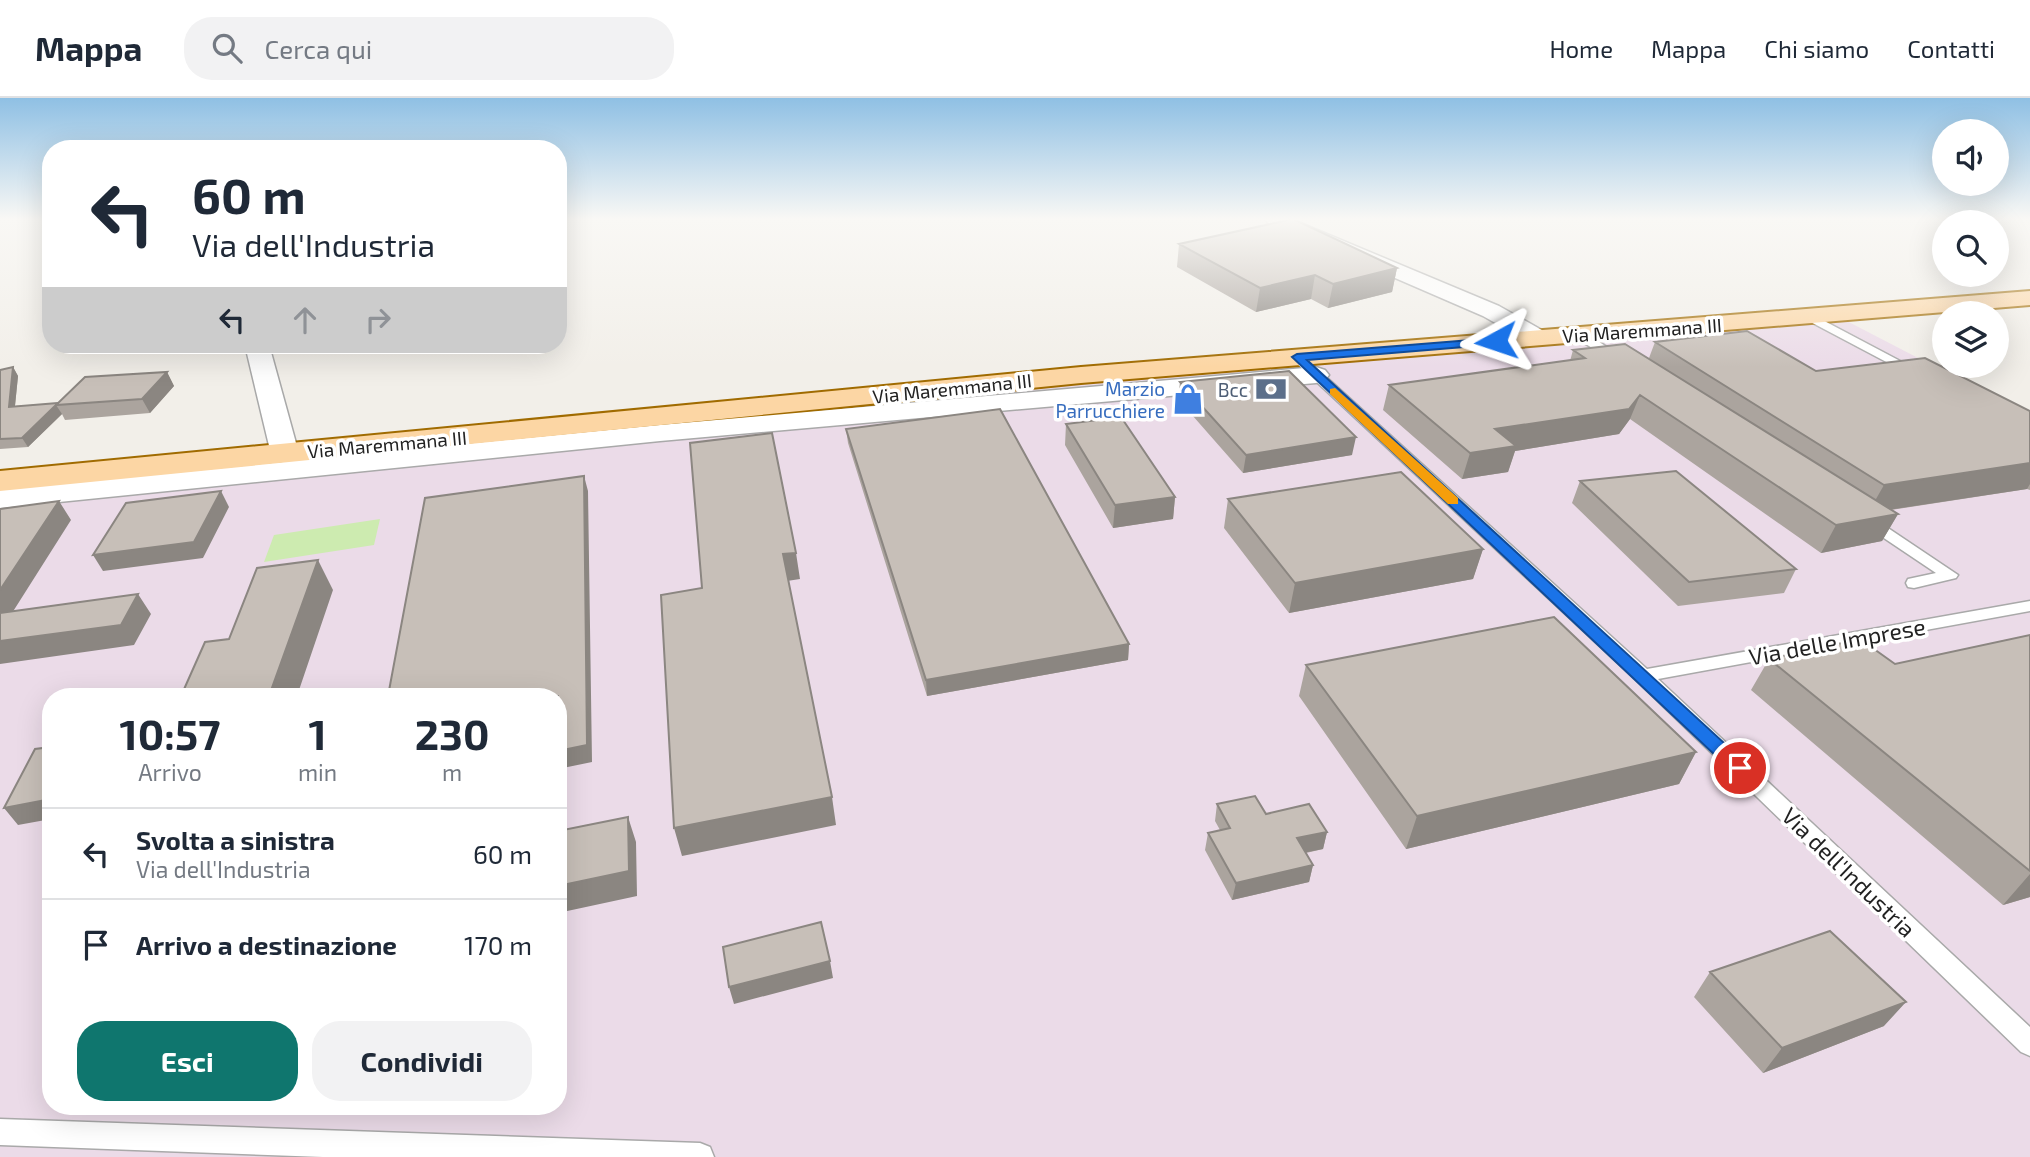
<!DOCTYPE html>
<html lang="it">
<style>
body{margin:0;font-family:"Exo 2",sans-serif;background:#f2f2f3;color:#1f2937;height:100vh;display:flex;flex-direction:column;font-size:26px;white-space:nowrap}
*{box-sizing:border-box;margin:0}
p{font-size:23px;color:#747a83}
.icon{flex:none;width:38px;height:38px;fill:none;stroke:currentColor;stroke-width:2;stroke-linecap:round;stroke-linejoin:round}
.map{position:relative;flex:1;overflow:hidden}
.sheet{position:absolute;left:42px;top:590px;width:525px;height:427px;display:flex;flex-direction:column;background:#fff;border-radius:28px;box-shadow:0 7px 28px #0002}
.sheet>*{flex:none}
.hud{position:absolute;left:42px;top:42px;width:525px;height:214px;border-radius:28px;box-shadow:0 7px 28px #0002;background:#fff;color:#1f2937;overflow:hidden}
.controls{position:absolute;left:1932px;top:21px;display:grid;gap:14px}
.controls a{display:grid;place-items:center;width:77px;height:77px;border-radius:50%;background:#fff;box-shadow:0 7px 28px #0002;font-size:35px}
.pin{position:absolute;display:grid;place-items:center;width:60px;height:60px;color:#fff;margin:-30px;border:4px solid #fff;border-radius:50%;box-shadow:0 2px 7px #0007}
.me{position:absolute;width:77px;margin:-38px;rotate:265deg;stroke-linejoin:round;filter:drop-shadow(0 0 5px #0008)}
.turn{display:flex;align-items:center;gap:24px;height:147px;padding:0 35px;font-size:32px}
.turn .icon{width:91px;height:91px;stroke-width:2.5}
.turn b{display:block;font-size:49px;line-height:60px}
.lanes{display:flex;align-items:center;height:66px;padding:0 35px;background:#0003;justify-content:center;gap:35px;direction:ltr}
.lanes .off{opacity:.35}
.eta{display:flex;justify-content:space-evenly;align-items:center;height:119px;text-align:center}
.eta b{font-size:42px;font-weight:700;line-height:49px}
.cta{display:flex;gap:14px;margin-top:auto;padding:14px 35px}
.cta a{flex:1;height:80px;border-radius:28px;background:#0f766e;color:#fff;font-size:28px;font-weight:700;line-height:80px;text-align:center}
.cta a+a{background:#f2f2f3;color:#1f2937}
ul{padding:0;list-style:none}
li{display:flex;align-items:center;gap:21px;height:91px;padding:0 35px;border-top:2px solid #e0e1e3}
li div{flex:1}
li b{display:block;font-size:26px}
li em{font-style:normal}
header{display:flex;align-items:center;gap:42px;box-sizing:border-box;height:98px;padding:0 35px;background:#fff;border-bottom:2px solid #e0e1e3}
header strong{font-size:33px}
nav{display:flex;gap:38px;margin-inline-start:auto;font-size:24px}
.search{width:490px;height:63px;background:#f2f2f3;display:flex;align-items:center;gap:18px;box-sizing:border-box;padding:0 24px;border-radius:28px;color:#747a83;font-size:26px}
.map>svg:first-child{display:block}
.industrial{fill:#ebdbe8;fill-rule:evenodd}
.grass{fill:#cdebb0}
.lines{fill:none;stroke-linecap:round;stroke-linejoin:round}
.service-casing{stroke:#a9a9a9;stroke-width:3}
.minor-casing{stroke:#a9a9a9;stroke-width:3}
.primary-casing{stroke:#a06b00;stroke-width:4}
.service{fill:#fff;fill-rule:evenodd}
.minor{fill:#fff;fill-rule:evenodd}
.primary{fill:#fcd6a4;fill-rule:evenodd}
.wall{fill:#aba49e}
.shaded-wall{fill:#8b8681}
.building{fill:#c7bfb8;stroke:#8b8681;stroke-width:2}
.route{fill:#1a73e8;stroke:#114b97;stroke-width:2}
.slow{fill:#f59e0b}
.labels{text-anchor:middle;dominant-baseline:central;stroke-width:7;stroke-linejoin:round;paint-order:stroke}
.far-street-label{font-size:19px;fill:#222;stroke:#fff}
.far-shop-label{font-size:19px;fill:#366cbe;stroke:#fff;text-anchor:end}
.far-service-label{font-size:19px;fill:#4e5e75;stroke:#fff;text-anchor:end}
.street-label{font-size:23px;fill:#222;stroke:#fff}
</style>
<header>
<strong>Mappa</strong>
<div class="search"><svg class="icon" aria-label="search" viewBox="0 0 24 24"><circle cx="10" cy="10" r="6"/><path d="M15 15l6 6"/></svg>Cerca qui</div>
<nav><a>Home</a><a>Mappa</a><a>Chi siamo</a><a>Contatti</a></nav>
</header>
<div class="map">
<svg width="2030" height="1059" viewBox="0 0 2030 1059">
<rect width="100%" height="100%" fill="#f2efe9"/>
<path class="industrial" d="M 1841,220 L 2030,318 L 2030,1059 L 0,1059 L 0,391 L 1017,292 ZM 51,598 L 558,598 L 558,1008 L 51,1008 Z"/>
<path class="grass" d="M 380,421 L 374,447 L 264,464 L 274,437 Z"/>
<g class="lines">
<defs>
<path id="service" d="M 1805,217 L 1813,217 L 1921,274 L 1919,277 L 1911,277 L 1805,221 Z
M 1576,234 L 1584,234 L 1625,261 L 1623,264 L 1615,264 L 1576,240 Z
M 1297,255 L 1301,256 L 1647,571 L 2030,503 L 2030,513 L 1658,581 L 2030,929 L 2030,958 L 2021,954 L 1636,582 L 1293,262 L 1293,256 Z
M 1868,418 L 1873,420 L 1958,477 L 1956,480 L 1914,490 L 1908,489 L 1906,485 L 1908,481 L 1936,475 L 1863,426 L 1860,423 L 1863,420 Z
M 0,1021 L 700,1045 L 710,1049 L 714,1059 L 323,1059 L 0,1047 Z"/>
<path id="minor" d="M 1265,121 L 1291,121 L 1499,208 L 1547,235 L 1551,240 L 1547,245 L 1539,247 L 1531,245 L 1483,218 L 1268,125 Z
M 245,247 L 269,247 L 299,356 L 295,362 L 290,363 L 660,327 L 1316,269 L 1325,272 L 1329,277 L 1325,282 L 1316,285 L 660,343 L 0,410 L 0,392 L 283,364 L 275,362 L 271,356 Z"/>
<path id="primary" d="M 2030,193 L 2030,207 L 1081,285 L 0,393 L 0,373 L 1081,269 Z"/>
</defs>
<use href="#service" class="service-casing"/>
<use href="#minor" class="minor-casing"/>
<use href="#primary" class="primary-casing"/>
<use href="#service" class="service"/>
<use href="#minor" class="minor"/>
<use href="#primary" class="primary"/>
</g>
<path class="wall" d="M 1179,146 L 1397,170 L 1392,194 L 1328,210 L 1311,201 L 1256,214 L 1177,169 Z
M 1655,244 L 1816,273 L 2030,313 L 2030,392 L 2027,391 L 1891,412 L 1898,416 L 1882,443 L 1821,455 L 1630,321 L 1619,336 L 1515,353 L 1508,374 L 1462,381 L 1383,312 L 1389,287 L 1570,263 L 1573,252 L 1649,260 Z
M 13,269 L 18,278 L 15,308 L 58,305 L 167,274 L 174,288 L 150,315 L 65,322 L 62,316 L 28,349 L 0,351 L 0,272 Z
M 1180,284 L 1352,357 L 1243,375 L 1178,301 Z
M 1066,326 L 1175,399 L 1173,421 L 1113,430 L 1065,347 Z
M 846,331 L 1129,546 L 1128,562 L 927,598 L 848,345 Z
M 1580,383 L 1796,471 L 1784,495 L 1678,508 L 1572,405 Z
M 1228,401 L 1483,451 L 1473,481 L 1289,515 L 1224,430 Z
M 2030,537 L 2030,799 L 2003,807 L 1751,592 L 1769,561 L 1895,566 Z
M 1306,567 L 1696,654 L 1679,686 L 1406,751 L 1299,598 Z
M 1217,706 L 1266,716 L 1327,734 L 1323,751 L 1306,755 L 1313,767 L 1309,784 L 1232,802 L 1205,752 L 1208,735 L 1220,732 L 1215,723 Z
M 1710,874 L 1884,928 L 1763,975 L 1694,899 Z"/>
<path class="shaded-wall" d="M 1397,170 L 1392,194 L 1328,210 L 1333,186 Z
M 1315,177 L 1311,201 L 1256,214 L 1260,190 Z
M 562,182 L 566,195 L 558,197 L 558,183 Z
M 13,269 L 18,278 L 14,317 L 9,309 Z
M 167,274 L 174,288 L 150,315 L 142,301 Z
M 1640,297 L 1630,321 L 1619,336 L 1515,353 L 1508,374 L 1462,381 L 1470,355 L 1495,331 Z
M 56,307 L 62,316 L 28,349 L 22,340 Z
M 1356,339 L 1352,357 L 1243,375 L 1246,357 Z
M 2030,365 L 2030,386 L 2027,391 L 1868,415 L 1884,387 Z
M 584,378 L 588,393 L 592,664 L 558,671 L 558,653 Z
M 221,393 L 229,409 L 203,460 L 103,473 L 93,457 Z
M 1175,399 L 1173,421 L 1113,430 L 1115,407 Z
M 59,403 L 71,422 L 0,534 L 0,492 Z
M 1898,416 L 1882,443 L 1821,455 L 1836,427 Z
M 1483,451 L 1473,481 L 1289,515 L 1295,485 Z
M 796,455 L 800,481 L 787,483 L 783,456 Z
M 318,462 L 333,492 L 297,598 L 269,598 Z
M 138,496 L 151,516 L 134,547 L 0,566 L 0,543 Z
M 1129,546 L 1128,562 L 927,598 L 926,582 Z
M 1696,654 L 1679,686 L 1406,751 L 1417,718 Z
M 832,699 L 836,727 L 682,758 L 674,730 Z
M 51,701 L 51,721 L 18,727 L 4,710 Z
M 628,719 L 636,744 L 637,798 L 558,815 L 558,788 Z
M 1327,734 L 1323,751 L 1293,757 L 1297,740 Z
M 1313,767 L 1309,784 L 1232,802 L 1236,785 Z
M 2030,776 L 2030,799 L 2003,807 Z
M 830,863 L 833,880 L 734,906 L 729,889 Z
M 1906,904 L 1884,928 L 1763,975 L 1782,950 Z"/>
<path class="building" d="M 1293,121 L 1397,170 L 1333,186 L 1315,177 L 1260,190 L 1179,146 Z
M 1747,233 L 1816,273 L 1925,260 L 2030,313 L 2030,365 L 1884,387 L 1655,244 Z
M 1625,246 L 1898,416 L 1836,427 L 1640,297 L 1629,311 L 1495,331 L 1516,348 L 1470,355 L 1389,287 L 1585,260 L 1573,252 Z
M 13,269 L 9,309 L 58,305 L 22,340 L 0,341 L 0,272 Z
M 1289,273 L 1356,339 L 1246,357 L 1180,284 Z
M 167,274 L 142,301 L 56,307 L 85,279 Z
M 1000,311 L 1129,546 L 926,582 L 846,331 Z
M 1121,319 L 1175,399 L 1115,407 L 1066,326 Z
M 772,335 L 796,455 L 783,456 L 832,699 L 674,730 L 661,497 L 702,490 L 690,345 Z
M 1676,373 L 1796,471 L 1689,484 L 1580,383 Z
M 1401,374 L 1483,451 L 1295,485 L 1228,401 Z
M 584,378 L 587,647 L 558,653 L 558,598 L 388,598 L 425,400 Z
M 221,393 L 194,444 L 93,457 L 126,405 Z
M 59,403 L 0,492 L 0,411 Z
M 318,462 L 269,598 L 181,598 L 205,544 L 229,541 L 257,470 Z
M 138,496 L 121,527 L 0,543 L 0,515 Z
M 1554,519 L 1696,654 L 1417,718 L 1306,567 Z
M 2030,537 L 2030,773 L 1769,561 L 1860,541 L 1895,566 Z
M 51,649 L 51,701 L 4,710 L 35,651 Z
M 1255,698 L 1266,716 L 1309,706 L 1327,734 L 1297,740 L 1313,767 L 1236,785 L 1208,735 L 1230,730 L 1217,706 Z
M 628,719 L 629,773 L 558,788 L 558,733 Z
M 821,824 L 830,863 L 729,889 L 723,849 Z
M 1830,833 L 1906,904 L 1782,950 L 1710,874 Z"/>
<linearGradient id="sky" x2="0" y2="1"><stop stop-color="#8fc0e4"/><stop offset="0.45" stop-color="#f9f8f5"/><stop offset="1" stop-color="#f9f8f5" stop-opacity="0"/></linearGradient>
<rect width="2030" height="269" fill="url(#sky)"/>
<path class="route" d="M 1496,240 L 1502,243 L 1500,246 L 1307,262 L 1747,666 L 1749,670 L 1747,675 L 1734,675 L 1292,259 L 1297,256 Z"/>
<path class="slow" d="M 1335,290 L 1458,400 L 1458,406 L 1448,406 L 1330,296 L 1330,291 Z"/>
<defs>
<symbol id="bank-bare" viewBox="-9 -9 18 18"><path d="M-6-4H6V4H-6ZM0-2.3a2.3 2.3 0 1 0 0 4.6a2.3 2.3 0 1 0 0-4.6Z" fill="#5c6f8a" stroke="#fff" stroke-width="2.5" paint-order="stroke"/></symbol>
<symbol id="shop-bare" viewBox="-9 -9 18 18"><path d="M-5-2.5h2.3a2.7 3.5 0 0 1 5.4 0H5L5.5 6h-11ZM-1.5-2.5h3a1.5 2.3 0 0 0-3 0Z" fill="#3f7fe0" stroke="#fff" stroke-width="2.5" paint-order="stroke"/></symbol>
</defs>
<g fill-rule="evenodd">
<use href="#bank-bare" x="1249" y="269" width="44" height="44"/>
<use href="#shop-bare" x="1166" y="279" width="44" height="44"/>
</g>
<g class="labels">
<g class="far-street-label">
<text transform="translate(1642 232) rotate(-4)">Via Maremmana III</text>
<text transform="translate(952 290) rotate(-6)">Via Maremmana III</text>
<text transform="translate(387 346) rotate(-5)">Via Maremmana III</text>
</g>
<g class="far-shop-label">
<text x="1165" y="290">Marzio<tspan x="1165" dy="22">Parrucchiere</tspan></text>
</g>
<g class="far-service-label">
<text x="1248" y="291">Bcc</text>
</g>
<g class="street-label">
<text transform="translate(1837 543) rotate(-10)">Via delle Imprese</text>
<text transform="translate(1849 774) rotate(44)">Via dell'Industria</text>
</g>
</g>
</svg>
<div class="controls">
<a><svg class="icon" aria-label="sound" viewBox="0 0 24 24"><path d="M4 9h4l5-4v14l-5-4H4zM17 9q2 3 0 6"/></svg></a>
<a><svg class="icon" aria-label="search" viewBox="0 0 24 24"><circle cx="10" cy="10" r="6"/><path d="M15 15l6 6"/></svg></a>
<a><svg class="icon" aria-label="layers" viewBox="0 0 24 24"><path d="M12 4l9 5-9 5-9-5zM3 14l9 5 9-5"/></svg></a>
</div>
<div class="pin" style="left:1740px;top:670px;background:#d93025"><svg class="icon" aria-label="arrive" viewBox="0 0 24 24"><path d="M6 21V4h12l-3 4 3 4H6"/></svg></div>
<svg class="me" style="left:1496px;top:243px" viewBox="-20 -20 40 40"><path d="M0-17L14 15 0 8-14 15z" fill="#1a73e8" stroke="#fff" stroke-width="4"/></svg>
<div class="hud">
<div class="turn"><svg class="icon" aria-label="left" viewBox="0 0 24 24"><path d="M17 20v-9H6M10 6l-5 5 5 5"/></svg><div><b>60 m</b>Via dell'Industria</div></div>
<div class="lanes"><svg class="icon" aria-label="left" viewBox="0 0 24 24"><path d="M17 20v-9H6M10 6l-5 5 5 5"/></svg><svg class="icon off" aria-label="ahead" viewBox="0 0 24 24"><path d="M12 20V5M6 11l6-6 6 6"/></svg><svg class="icon off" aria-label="right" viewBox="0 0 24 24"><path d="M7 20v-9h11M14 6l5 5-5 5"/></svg></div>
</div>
<section class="sheet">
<div class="eta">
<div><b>10:57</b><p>Arrivo</p></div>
<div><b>1</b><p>min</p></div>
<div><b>230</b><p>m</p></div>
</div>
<ul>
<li><svg class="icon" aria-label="left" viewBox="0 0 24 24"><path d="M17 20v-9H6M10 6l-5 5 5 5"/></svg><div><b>Svolta a sinistra</b><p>Via dell'Industria</p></div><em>60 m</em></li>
<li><svg class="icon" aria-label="arrive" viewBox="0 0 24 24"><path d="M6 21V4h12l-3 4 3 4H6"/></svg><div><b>Arrivo a destinazione</b></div><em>170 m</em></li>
</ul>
<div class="cta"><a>Esci</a><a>Condividi</a></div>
</section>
</div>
